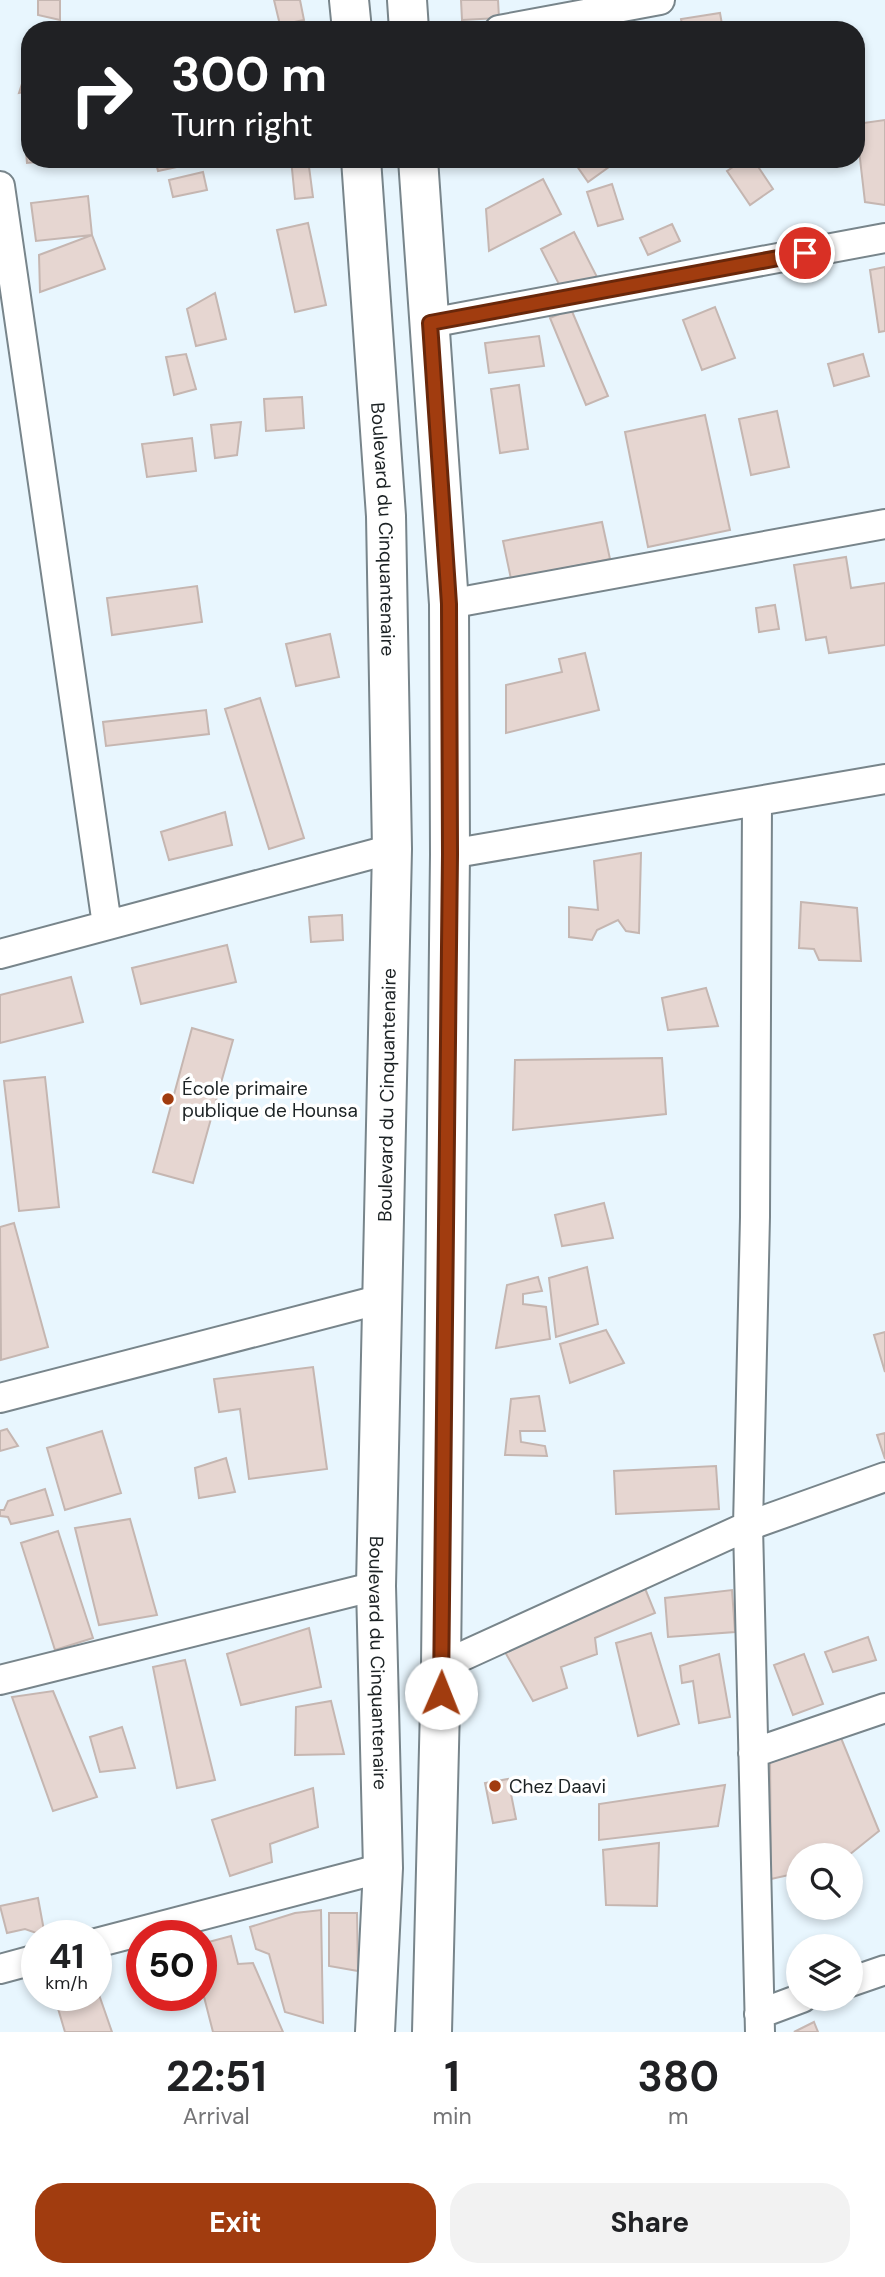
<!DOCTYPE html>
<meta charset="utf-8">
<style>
body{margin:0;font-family:"DM Sans",sans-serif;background:#f2f2f2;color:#202124;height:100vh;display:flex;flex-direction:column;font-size:26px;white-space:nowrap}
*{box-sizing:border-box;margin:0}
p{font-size:23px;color:#757577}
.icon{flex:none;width:38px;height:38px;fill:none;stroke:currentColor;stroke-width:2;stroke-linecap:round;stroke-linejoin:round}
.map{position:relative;height:2032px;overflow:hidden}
.drawer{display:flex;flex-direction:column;background:#fff;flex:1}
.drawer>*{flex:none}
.guide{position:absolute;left:21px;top:21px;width:844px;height:147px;border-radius:28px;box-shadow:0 4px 10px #0003;background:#202124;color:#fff;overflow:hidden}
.fabs{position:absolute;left:786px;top:1843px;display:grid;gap:14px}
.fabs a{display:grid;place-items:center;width:77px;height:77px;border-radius:50%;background:#fff;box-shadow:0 4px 10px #0003;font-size:35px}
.speed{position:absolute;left:21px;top:1920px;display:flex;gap:14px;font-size:35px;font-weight:700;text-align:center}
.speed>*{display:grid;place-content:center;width:91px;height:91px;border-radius:50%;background:#fff;box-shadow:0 4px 10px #0003;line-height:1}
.speed small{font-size:18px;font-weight:400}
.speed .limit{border:10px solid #d22;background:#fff;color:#111}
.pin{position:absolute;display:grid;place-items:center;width:60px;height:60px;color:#fff;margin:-30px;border:4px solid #fff;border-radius:50%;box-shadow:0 2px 7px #0007}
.me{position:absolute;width:77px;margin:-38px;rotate:1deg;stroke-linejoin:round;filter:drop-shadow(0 0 5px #0008)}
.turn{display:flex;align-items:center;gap:24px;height:147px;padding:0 35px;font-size:32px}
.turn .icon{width:91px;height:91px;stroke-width:2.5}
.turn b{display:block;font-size:49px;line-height:60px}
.eta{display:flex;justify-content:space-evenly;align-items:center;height:119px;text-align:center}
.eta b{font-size:42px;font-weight:700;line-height:49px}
.cta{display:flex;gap:14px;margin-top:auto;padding:14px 35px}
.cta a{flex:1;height:80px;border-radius:28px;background:#a13c0f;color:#fff;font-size:28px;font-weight:700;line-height:80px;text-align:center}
.cta a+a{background:#f2f2f2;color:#202124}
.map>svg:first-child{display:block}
.building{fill:#e6d6d1;stroke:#c5b6b1;stroke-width:2}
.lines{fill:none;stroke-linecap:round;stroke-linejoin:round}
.street-casing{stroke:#78858b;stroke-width:32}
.secondary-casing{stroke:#78858b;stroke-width:42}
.street{stroke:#fff;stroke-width:28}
.secondary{stroke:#fff;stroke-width:38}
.route-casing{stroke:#69270a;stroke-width:18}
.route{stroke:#a13c0f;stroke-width:12}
.poi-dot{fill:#a13c0f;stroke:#fff;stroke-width:2.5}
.labels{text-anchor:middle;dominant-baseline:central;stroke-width:7;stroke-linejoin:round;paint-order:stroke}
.street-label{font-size:19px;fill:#1c2224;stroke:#fff}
.poi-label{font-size:19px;fill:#1c2224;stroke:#fff;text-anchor:start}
</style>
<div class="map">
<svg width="885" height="2032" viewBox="0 0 885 2032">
<rect width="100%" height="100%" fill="#e8f6fe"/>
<path class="building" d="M 38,0 L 60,0 L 60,20 L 38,15 Z
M 274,0 L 300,0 L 304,20 L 280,25 Z
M 461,0 L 498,0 L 499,18 L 462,20 Z
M 720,13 L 723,30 L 683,30 L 681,19 Z
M 30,59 L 30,91 L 19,93 Z
M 22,103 L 30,103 L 30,159 L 68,159 L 27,163 Z
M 885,120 L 885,205 L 865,202 L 856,124 Z
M 155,159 L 205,159 L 205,161 L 158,171 Z
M 291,159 L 308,159 L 313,197 L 295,199 Z
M 572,159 L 620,159 L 588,182 Z
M 745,159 L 753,159 L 773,189 L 750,205 L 727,171 Z
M 203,172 L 207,190 L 173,197 L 169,180 Z
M 543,179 L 561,214 L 489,251 L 486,209 Z
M 612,184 L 623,219 L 598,226 L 587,192 Z
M 88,196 L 92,235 L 36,241 L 31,203 Z
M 308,223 L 326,305 L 295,312 L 277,230 Z
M 672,224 L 680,241 L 648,255 L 640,238 Z
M 574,232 L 598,279 L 565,296 L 541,249 Z
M 92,235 L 105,269 L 40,292 L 39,255 Z
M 885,267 L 885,331 L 879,332 L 870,270 Z
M 215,293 L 226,339 L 196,346 L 187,309 Z
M 715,307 L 735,358 L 702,370 L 683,320 Z
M 571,309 L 608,396 L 586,405 L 550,318 Z
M 539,336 L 544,366 L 489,373 L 485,343 Z
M 186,354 L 196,389 L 174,395 L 166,357 Z
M 863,354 L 869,376 L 834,386 L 828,364 Z
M 519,385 L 528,449 L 500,453 L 491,389 Z
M 302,397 L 304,428 L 266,431 L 264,399 Z
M 777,411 L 789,467 L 751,475 L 739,419 Z
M 705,415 L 730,530 L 648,547 L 625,432 Z
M 241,422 L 237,455 L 215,458 L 211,425 Z
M 192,438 L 196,471 L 147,477 L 142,444 Z
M 602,522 L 610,559 L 511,579 L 503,541 Z
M 846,557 L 851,588 L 885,583 L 885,645 L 829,653 L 826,637 L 806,640 L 794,565 Z
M 197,586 L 202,622 L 112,635 L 107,598 Z
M 775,605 L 779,629 L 759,632 L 756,608 Z
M 330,634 L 339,677 L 296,686 L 286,644 Z
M 585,653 L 599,710 L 506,733 L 506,685 L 562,672 L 559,659 Z
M 260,698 L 304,838 L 269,849 L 225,709 Z
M 206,710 L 209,734 L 106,746 L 103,722 Z
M 225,812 L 232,845 L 169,860 L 161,832 Z
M 641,853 L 639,933 L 626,931 L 618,920 L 597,930 L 592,940 L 569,937 L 569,907 L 598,910 L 594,861 Z
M 801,902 L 857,908 L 861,961 L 819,960 L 814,949 L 799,948 Z
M 342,915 L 343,940 L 311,942 L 309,917 Z
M 227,945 L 236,982 L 141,1004 L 132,968 Z
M 71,977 L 83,1022 L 0,1043 L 0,995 Z
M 706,988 L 718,1026 L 668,1030 L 662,998 Z
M 192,1028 L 233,1040 L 193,1183 L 153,1172 Z
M 662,1058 L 666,1114 L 513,1130 L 515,1060 Z
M 45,1077 L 59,1207 L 19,1211 L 4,1081 Z
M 604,1203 L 613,1238 L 562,1246 L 555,1215 Z
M 14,1223 L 48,1347 L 1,1360 L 0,1227 Z
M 587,1267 L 598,1324 L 556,1337 L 549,1278 Z
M 538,1277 L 542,1291 L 523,1294 L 523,1304 L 546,1307 L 550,1339 L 496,1348 L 507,1285 Z
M 606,1330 L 624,1363 L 570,1383 L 560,1344 Z
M 885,1332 L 885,1372 L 874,1335 Z
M 313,1367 L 327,1469 L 249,1479 L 240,1409 L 219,1412 L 214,1379 Z
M 539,1396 L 545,1431 L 520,1431 L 521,1442 L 545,1446 L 547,1456 L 505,1455 L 511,1399 Z
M 7,1429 L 18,1446 L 0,1451 L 0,1431 Z
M 102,1431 L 121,1493 L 65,1510 L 47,1448 Z
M 885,1433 L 885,1459 L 877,1435 Z
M 226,1458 L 235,1492 L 199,1498 L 195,1468 Z
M 716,1466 L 719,1509 L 616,1514 L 614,1471 Z
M 45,1489 L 53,1515 L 11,1524 L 8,1517 L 0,1516 L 0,1510 L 4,1510 L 8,1501 Z
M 130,1519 L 157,1615 L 99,1625 L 75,1528 Z
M 58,1531 L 93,1638 L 55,1650 L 21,1543 Z
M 644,1586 L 655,1613 L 595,1638 L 597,1654 L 561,1667 L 567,1688 L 533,1701 L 505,1652 Z
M 732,1590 L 735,1632 L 668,1637 L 665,1598 Z
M 309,1628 L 321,1687 L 241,1705 L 227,1654 Z
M 651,1633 L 679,1724 L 638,1736 L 616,1643 Z
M 868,1637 L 876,1660 L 833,1672 L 825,1652 Z
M 719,1654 L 730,1717 L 699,1723 L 693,1681 L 682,1683 L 680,1666 Z
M 804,1654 L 823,1704 L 793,1715 L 774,1665 Z
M 185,1660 L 215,1780 L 177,1788 L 153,1667 Z
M 53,1691 L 97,1797 L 53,1811 L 12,1697 Z
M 331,1701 L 344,1754 L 295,1755 L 296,1707 Z
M 122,1727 L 135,1768 L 100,1772 L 90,1737 Z
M 841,1738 L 879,1831 L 849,1855 L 798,1855 L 798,1873 L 771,1879 L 770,1758 Z
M 508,1779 L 516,1819 L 493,1823 L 485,1783 Z
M 725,1785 L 718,1826 L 599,1840 L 599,1804 Z
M 313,1788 L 318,1827 L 270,1844 L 272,1862 L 230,1876 L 212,1820 Z
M 659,1843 L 657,1906 L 606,1905 L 603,1850 Z
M 38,1898 L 45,1936 L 25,1929 L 7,1933 L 0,1906 Z
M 321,1910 L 323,2023 L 285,2012 L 269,1954 L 256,1949 L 250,1927 L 295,1913 Z
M 329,1913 L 357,1913 L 358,1971 L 329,1966 Z
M 231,1936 L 238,1964 L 253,1963 L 283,2032 L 213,2032 L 201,1985 L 201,1944 Z
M 96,1986 L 112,2032 L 65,2032 L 54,1995 L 96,1995 Z
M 814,2022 L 818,2032 L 794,2032 Z"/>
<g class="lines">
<defs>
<path id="street" d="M 499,30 L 660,0
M 0,186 L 107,925
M 430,323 L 885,238
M 449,604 L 885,524
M 757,803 L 755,1217 L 748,1526 L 760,2032
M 450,854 L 885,779
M 0,954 L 392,849
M 0,1398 L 382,1299
M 441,1666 L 748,1526 L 885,1477
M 0,1680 L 376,1586
M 753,1753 L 885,1708
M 96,1943 L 383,1868
M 0,1969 L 37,1959
M 850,1982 L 885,1970
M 759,2014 L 802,1998"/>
<g id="secondary">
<path d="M 349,0 L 352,30"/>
<path d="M 407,0 L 409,30"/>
<path id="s1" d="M 361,159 L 386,516 L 392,849 L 376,1586 L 383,1868 L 375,2032"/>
<path d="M 418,159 L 449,604 L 450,854 L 441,1666 L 432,2032"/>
</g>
</defs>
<use href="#street" class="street-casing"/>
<use href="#secondary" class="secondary-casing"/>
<use href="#street" class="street"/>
<use href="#secondary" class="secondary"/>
</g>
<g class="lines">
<defs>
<path id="route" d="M 441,1693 L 450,854 L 449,604 L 430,323 L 805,253"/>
</defs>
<use href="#route" class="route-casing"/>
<use href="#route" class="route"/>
</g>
<g class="poi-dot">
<circle cx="168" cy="1099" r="7"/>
<circle cx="495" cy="1786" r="7"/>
</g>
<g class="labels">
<g class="street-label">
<text stroke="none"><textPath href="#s1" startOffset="371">Boulevard du Cinquantenaire</textPath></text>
<text transform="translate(387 1095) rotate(-89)">Boulevard du Cinquantenaire</text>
<text stroke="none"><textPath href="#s1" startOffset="1505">Boulevard du Cinquantenaire</textPath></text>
</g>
<g class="poi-label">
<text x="182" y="1088">École primaire<tspan x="182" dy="22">publique de Hounsa</tspan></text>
<text x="509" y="1786">Chez Daavi</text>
</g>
</g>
</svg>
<div class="fabs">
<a><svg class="icon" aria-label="search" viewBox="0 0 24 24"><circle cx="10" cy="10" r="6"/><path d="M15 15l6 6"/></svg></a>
<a><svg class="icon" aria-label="layers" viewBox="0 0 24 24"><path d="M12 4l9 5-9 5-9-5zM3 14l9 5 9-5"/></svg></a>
</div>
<div class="speed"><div>41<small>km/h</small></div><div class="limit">50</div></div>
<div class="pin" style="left:805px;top:253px;background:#d93025"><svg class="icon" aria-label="arrive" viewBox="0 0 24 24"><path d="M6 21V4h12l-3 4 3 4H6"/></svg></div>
<svg class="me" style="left:441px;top:1693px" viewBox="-20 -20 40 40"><circle r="19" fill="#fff"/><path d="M0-13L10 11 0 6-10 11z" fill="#a13c0f"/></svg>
<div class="guide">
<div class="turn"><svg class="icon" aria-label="right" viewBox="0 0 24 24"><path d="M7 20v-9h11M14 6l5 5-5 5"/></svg><div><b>300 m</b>Turn right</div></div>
</div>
</div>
<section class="drawer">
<div class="eta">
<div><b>22:51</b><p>Arrival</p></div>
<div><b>1</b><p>min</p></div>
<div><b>380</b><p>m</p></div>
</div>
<div class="cta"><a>Exit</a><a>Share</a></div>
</section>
